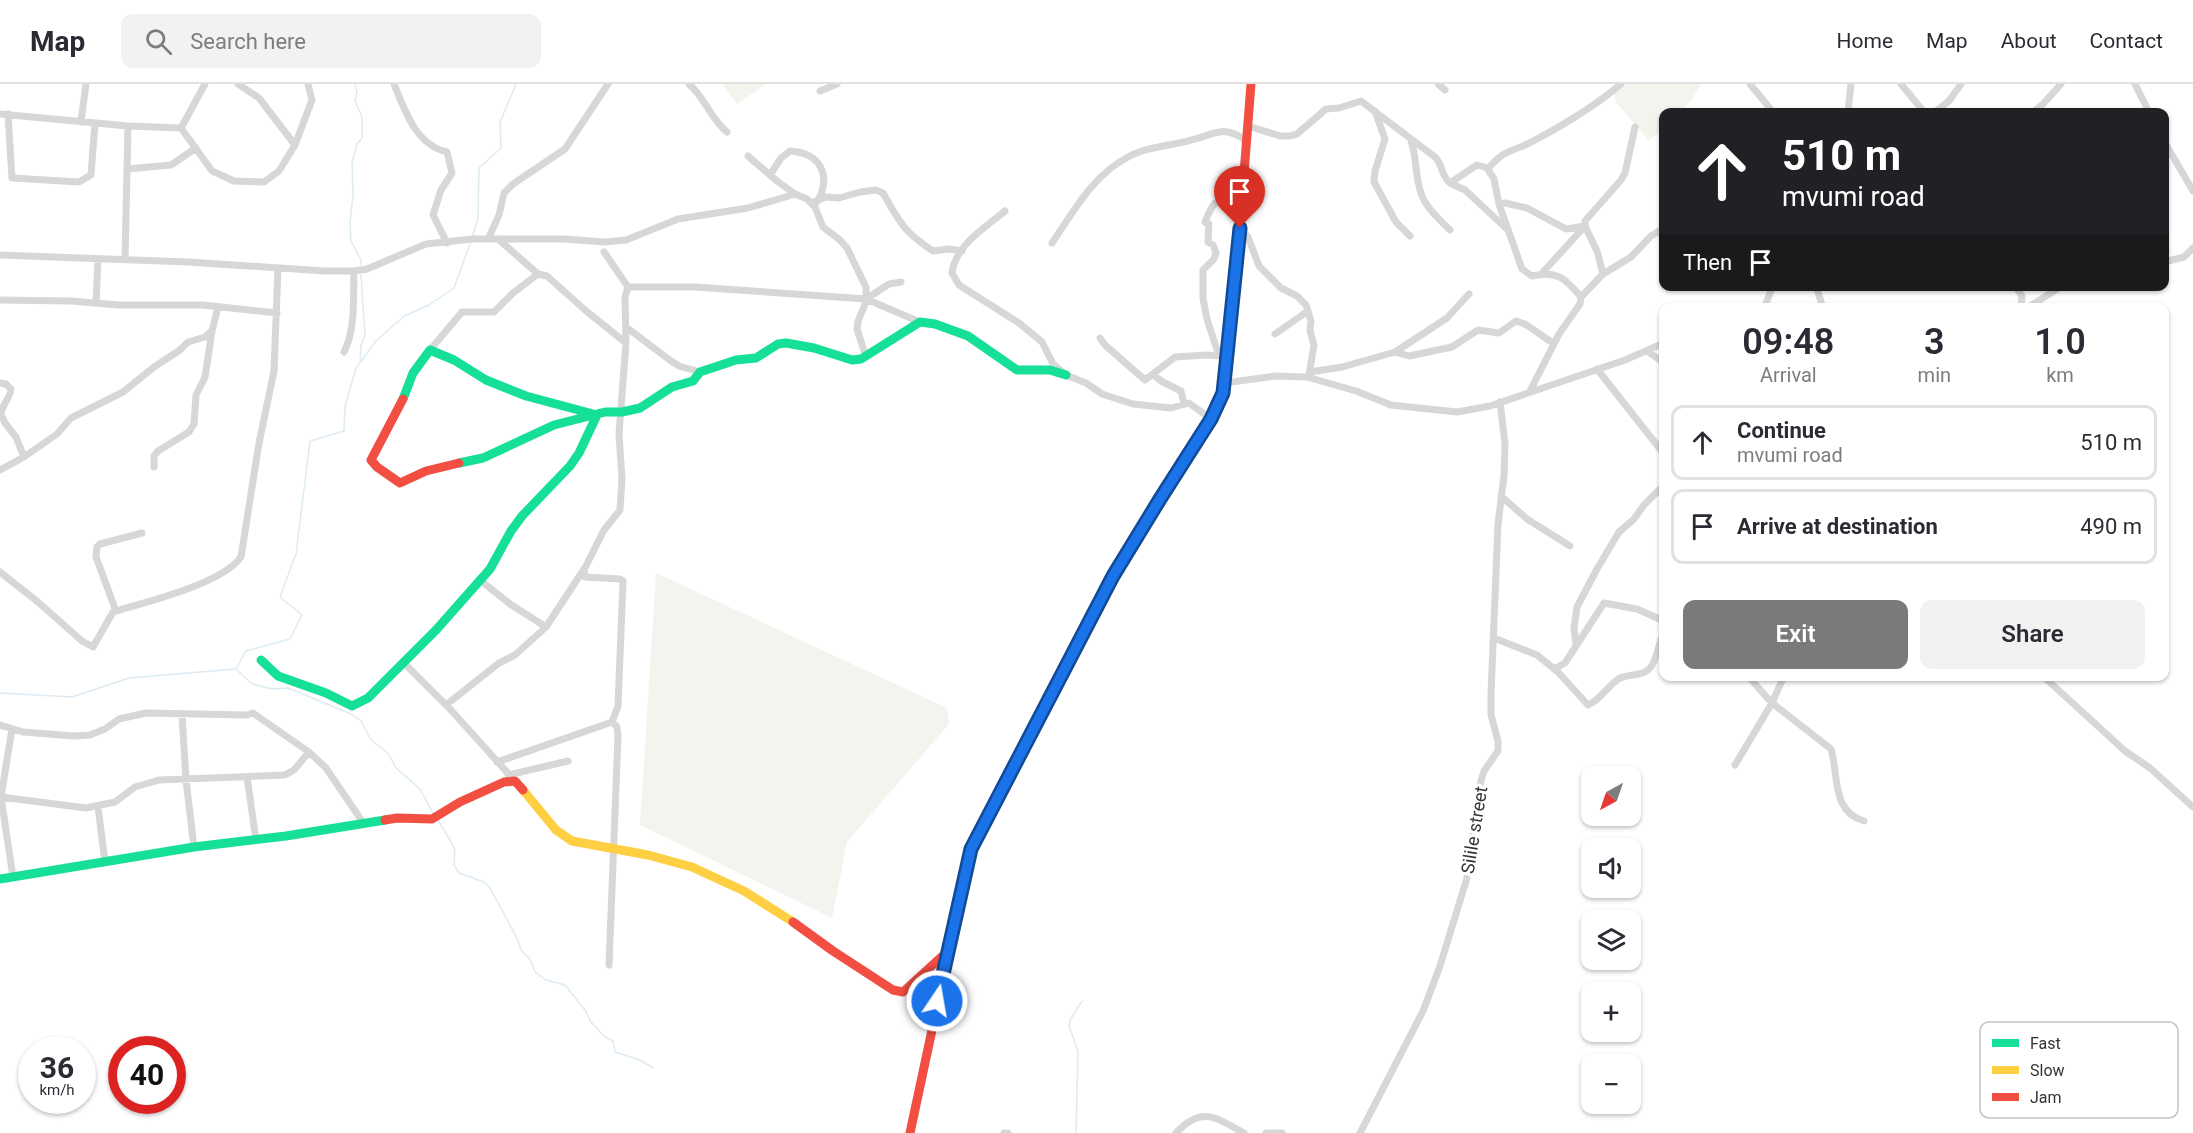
<!DOCTYPE html>
<meta charset="utf-8">
<style>
body{margin:0;font-family:Roboto,sans-serif;background:#f2f2f3;color:#2b2b33;height:100vh;display:flex;flex-direction:column;font-size:22px;white-space:nowrap}
*{box-sizing:border-box;margin:0}
p{font-size:20px;color:#7c7c81}
.icon{flex:none;width:33px;height:33px;fill:none;stroke:currentColor;stroke-width:2;stroke-linecap:round;stroke-linejoin:round}
.map{position:relative;flex:1;overflow:hidden}
.side{position:absolute;left:1659px;top:219px;width:510px;height:378px;display:flex;flex-direction:column;background:#fff;border-radius:12px;box-shadow:0 2px 4px #0004}
.side>*{flex:none}
.top-card{position:absolute;left:1659px;top:24px;width:510px;height:183px;border-radius:12px;box-shadow:0 2px 4px #0004;background:#202124;color:#fff;overflow:hidden}
.needle{width:39px;rotate:220deg}
.controls{position:absolute;left:1581px;top:682px;display:grid;gap:12px}
.controls a{display:grid;place-items:center;width:60px;height:60px;border-radius:12px;background:#fff;box-shadow:0 2px 4px #0004;font-size:30px}
.speed{position:absolute;left:18px;top:952px;display:flex;gap:12px;font-size:30px;font-weight:700;text-align:center}
.speed>*{display:grid;place-content:center;width:78px;height:78px;border-radius:50%;background:#fff;box-shadow:0 2px 4px #0004;line-height:1}
.speed small{font-size:15px;font-weight:400}
.speed .limit{border:9px solid #d22;background:#fff;color:#111}
.pin{position:absolute;display:grid;place-items:center;width:51px;height:51px;color:#fff;margin:-62px -26px;border-radius:50% 50% 50% 0;rotate:-45deg;box-shadow:0 0 6px #0007}
.pin .icon{rotate:45deg}
.me{position:absolute;width:66px;margin:-33px;rotate:12deg;stroke-linejoin:round;filter:drop-shadow(0 0 4px #0008)}
.turn{display:flex;align-items:center;gap:21px;height:126px;padding:0 24px;font-size:27px}
.turn .icon{width:78px;height:78px;stroke-width:2.5}
.turn b{display:block;font-size:42px;line-height:51px}
.then{display:flex;align-items:center;height:57px;padding:0 24px;background:#0003;gap:12px;font-size:22px}
.eta{display:flex;justify-content:space-evenly;align-items:center;height:102px;text-align:center}
.eta b{font-size:36px;font-weight:600;line-height:42px}
.cta{display:flex;gap:12px;margin-top:auto;padding:12px 24px}
.cta a{flex:1;height:69px;border-radius:12px;background:#7a7a7a;color:#fff;font-size:24px;font-weight:600;line-height:69px;text-align:center}
.cta a+a{background:#f2f2f3;color:#2b2b33}
ul{padding:0;list-style:none}
li{display:flex;align-items:center;gap:18px;height:75px;margin:0 12px 9px;padding:0 12px;border:3px solid #e1e1e2;border-radius:12px}
li div{flex:1}
li b{display:block;font-size:22px}
li em{font-style:normal}
header{display:flex;align-items:center;gap:36px;box-sizing:border-box;height:84px;padding:0 30px;background:#fff;border-bottom:2px solid #e1e1e2}
header strong{font-size:28px}
nav{display:flex;gap:33px;margin-inline-start:auto;font-size:21px}
.search{width:420px;height:54px;background:#f2f2f3;display:flex;align-items:center;gap:15px;box-sizing:border-box;padding:0 21px;border-radius:12px;color:#7c7c81;font-size:22px}
.map>svg:first-child{display:block}
.green{fill:#f1f5ed}
.lines{fill:none;stroke-linecap:round;stroke-linejoin:round}
.stream{stroke:#ddebf3;stroke-width:1.5}
.street{stroke:#d7d7d7;stroke-width:7}
.fast{stroke:#16e098;stroke-width:9}
.slow{stroke:#ffcf43;stroke-width:9}
.jam{stroke:#f24e42;stroke-width:9}
.route-casing{stroke:#114b97;stroke-width:15}
.route{stroke:#1a73e8;stroke-width:10}
.labels{text-anchor:middle;dominant-baseline:central;stroke-width:6;stroke-linejoin:round;paint-order:stroke}
.street-label{font-size:18px;fill:#333;stroke:#fff}
.key{fill:#fff;stroke:#c2c2c2;stroke-width:1.5}
.key-label{font-size:16px;fill:#333}
</style>
<header>
<strong>Map</strong>
<div class="search"><svg class="icon" aria-label="search" viewBox="0 0 24 24"><circle cx="10" cy="10" r="6"/><path d="M15 15l6 6"/></svg>Search here</div>
<nav><a>Home</a><a>Map</a><a>About</a><a>Contact</a></nav>
</header>
<div class="map">
<svg width="2193" height="1049" viewBox="0 0 2193 1049">
<rect width="100%" height="100%" fill="#fff"/>
<path class="green" d="M 722,0 L 766,0 L 737,20 Z
M 1628,0 L 1701,0 L 1691,17 L 1679,28 L 1664,28 L 1663,44 L 1649,57 L 1616,18 L 1614,10 Z
M 656,489 L 947,624 L 949,640 L 847,758 L 832,834 L 640,741 Z"/>
<g class="lines">
<path class="stream" d="M 355,0 L 357,8 L 355,17 L 362,33 L 362,54 L 357,60 L 352,79 L 353,111 L 350,139 L 351,157 L 361,176 L 361,181
M 472,153 L 478,135 L 479,84 L 501,64 L 500,38 L 516,0
M 360,276 L 361,261 L 365,251 L 361,191
M 236,585 L 252,600 L 272,605 L 288,604 L 351,630 L 361,637 L 371,656 L 388,669 L 396,684 L 420,705 L 433,729
M 0,609 L 72,613 L 129,594 L 236,585 L 246,567 L 290,555 L 302,531 L 280,513 L 296,470 L 310,357 L 344,347 L 345,322 L 356,284 L 376,257 L 404,232 L 429,221 L 454,204 L 471,157
M 437,735 L 452,759 L 455,767 L 454,781 L 459,789 L 484,798 L 490,804 L 517,854 L 521,866 L 530,875 L 535,888 L 546,896 L 565,901 L 585,926 L 591,938 L 605,953 L 613,957 L 615,968 L 640,976 L 653,984
M 1076,1049 L 1078,967 L 1069,942 L 1070,936 L 1082,917"/>
<path class="street" d="M 238,0 L 259,14 L 295,61
M 394,0 C 405,27 416,61 447,68 L 452,89 L 441,106 L 433,131 L 447,159
M 689,0 C 705,14 711,35 727,48
M 1438,0 L 1445,6
M 1750,0 L 1773,28
M 1901,0 L 1924,28
M 2135,0 L 2149,28
M 820,7 L 837,0
M 1375,27 L 1385,55 L 1375,87 L 1374,98 L 1396,138 L 1410,152
M 1848,28 L 1851,0
M 1935,28 L 1949,17 L 1961,0
M 2033,28 L 2043,20 L 2061,0
M 0,30 L 128,42 L 181,44 L 205,0
M 8,30 L 12,94 L 79,98 L 91,91 L 95,39
M 81,38 L 86,0
M 1248,42 L 1280,52 L 1290,52 L 1297,50 L 1326,25 L 1339,24 L 1361,17 L 1435,73 C 1443,81 1441,92 1450,99 L 1477,81 L 1487,84 L 1494,95 L 1499,120 L 1522,185 L 1532,192 C 1557,186 1565,194 1581,213 L 1580,220 L 1559,250 L 1530,307
M 181,44 L 212,87 L 234,97 L 264,98 L 279,87 L 295,61 L 312,16 L 308,0
M 1411,57 C 1417,74 1415,92 1421,109 C 1425,123 1440,136 1450,146
M 2164,57 L 2193,107
M 748,72 L 777,97 L 795,110 L 807,115 L 815,123 L 823,143 L 840,156 L 847,164 L 866,203 L 866,218 L 858,237 L 857,245 L 866,273
M 127,85 L 171,81 L 196,64
M 1488,85 C 1506,63 1513,69 1535,56 C 1565,40 1595,22 1621,0
M 770,91 L 781,74 L 790,67 C 821,69 832,92 817,118
M 1450,99 L 1465,106 L 1508,146
M 811,119 L 826,113 L 839,114 L 860,108 L 876,106 L 883,109 C 900,139 904,148 933,167 L 949,165 L 962,167
M 1499,120 L 1505,119 L 1527,124 L 1566,145 L 1585,142
M 1005,127 C 985,144 956,160 952,189 L 959,201 L 1019,239 L 1042,258 L 1053,280 L 1066,291 L 1086,299 L 1102,310 L 1133,320 L 1171,324 L 1189,319 L 1211,335
M 1240,144 L 1248,153 L 1259,182 L 1281,204 L 1297,212 L 1306,221 L 1311,237 L 1310,247 L 1314,261 L 1309,291
M 489,153 L 499,131 L 504,109 L 513,100 L 565,65 L 608,0
M 498,155 L 538,190 L 547,192 L 585,226 L 626,259
M 1052,159 C 1074,127 1092,92 1128,73 C 1148,62 1173,62 1195,55 C 1217,49 1225,41 1247,57
M 604,168 L 628,203 L 695,203 L 866,215 L 920,238
M 0,171 L 188,178 L 325,187 L 354,187 L 367,185 L 426,160 L 472,155 L 564,155 L 605,158 L 626,156 L 678,135 L 748,124 L 795,110
M 125,176 L 128,42
M 2164,178 L 2184,173 L 2193,164
M 1543,188 L 1585,142
M 1603,190 L 1597,167 L 1585,142 L 1585,137 L 1621,96 L 1625,89 L 1635,43
M 1816,202 L 1823,224
M 2015,202 L 2022,212 L 2021,224
M 1581,213 L 1603,190 L 1631,173 L 1651,152 L 1664,144
M 866,215 L 889,200 L 901,198
M 0,216 L 71,217 L 119,221 L 203,221 L 277,229
M 96,219 L 98,175
M 1764,224 L 1773,202
M 2027,224 L 2062,202
M 626,243 L 671,277 L 679,282 L 700,288
M 1275,250 L 1308,227
M 1100,254 L 1105,261 L 1145,296 L 1175,273 L 1206,271 L 1222,272
M 430,266 L 462,228 L 494,228 L 513,209 L 538,190
M 1647,267 L 1664,279
M 344,268 C 356,245 353,212 354,187
M 1395,268 L 1409,272 L 1452,263 L 1478,246 L 1499,249 L 1516,237 L 1525,240 L 1553,259
M 1219,272 L 1207,235 L 1203,215 L 1203,186 L 1214,175 L 1216,169 L 1213,161 L 1208,158 L 1209,140 L 1205,138 C 1215,114 1216,114 1242,119
M 1597,285 L 1664,370
M 1310,288 L 1342,283 L 1395,268 L 1447,234 L 1469,210
M 1154,291 L 1161,297 L 1181,307 L 1184,320
M 0,299 L 6,300 L 11,305 C 10,315 1,321 1,331 L 5,339 L 16,353 L 24,373
M 1224,299 L 1276,292 L 1307,293 L 1356,307 L 1391,321 L 1457,328 L 1490,322 L 1625,276 L 1664,259
M 154,383 L 154,372 L 158,367 L 189,348 L 194,340 L 196,311 L 205,293 L 212,247
M 0,386 L 24,373 L 57,350 L 71,334 L 123,308 L 154,283 L 180,266 L 188,258 L 205,253 L 212,247 L 218,223
M 1501,412 L 1527,435 L 1570,462
M 584,485 L 585,493 L 620,495 L 623,497 L 618,622 L 612,638 L 617,643 L 618,652 L 609,881
M 0,488 L 38,518 L 82,557 L 93,563 L 113,528 C 146,518 222,500 241,473 L 259,359 L 274,287 L 278,184
M 480,496 L 510,520 L 546,543
M 116,527 L 96,473 L 97,463 L 100,460 L 142,449
M 1494,554 L 1537,571 L 1558,588 L 1588,621 C 1600,617 1608,601 1620,594 C 1631,589 1642,593 1650,584 C 1657,577 1658,559 1664,549
M 1576,560 L 1574,544 L 1577,523 L 1597,485 L 1619,448 L 1634,435 L 1644,421 L 1664,401
M 403,578 L 450,625 L 515,697
M 1554,585 L 1565,579 L 1604,519 L 1637,525 L 1664,537
M 1748,592 L 1772,619 L 1831,665 C 1839,692 1831,727 1864,737
M 2043,592 L 2125,667 L 2150,684 L 2193,723
M 446,621 L 499,579 L 515,571 L 546,543 L 586,482 L 604,446 L 620,426 L 622,395 L 619,350 L 626,259 L 625,213 L 628,203
M 182,631 L 186,696 L 194,763
M 0,641 L 23,648 L 74,652 L 90,651 L 105,645 L 119,635 L 146,629 L 247,631 L 253,629 L 309,668 L 326,684 L 364,740
M 12,645 L 1,713 L 13,793
M 497,678 L 612,638
M 1735,681 L 1772,619 L 1784,592
M 508,691 L 568,677
M 247,693 L 256,756
M 1,713 L 86,724 L 115,718 L 135,703 L 159,696 L 285,691 L 294,686 L 309,668
M 98,723 L 105,778
M 1004,1049 L 1008,1049
M 1176,1049 C 1202,1021 1216,1034 1244,1049
M 1266,1049 L 1282,1049
M 1360,1049 L 1423,927 L 1440,882 L 1467,794 L 1480,700 L 1484,687 L 1498,667 L 1498,657 L 1491,631 L 1491,610 L 1498,440 L 1504,392 L 1505,360 L 1500,318"/>
<path class="fast" d="M 459,379 L 483,374 L 554,341 L 605,328 L 622,328 L 640,324 L 672,303 L 693,297 L 700,288 L 736,276 L 756,274 L 778,260 L 786,259 L 814,264 L 852,276 L 861,275 L 920,238 L 935,240 L 968,252 L 1017,286 L 1050,286 L 1066,291
M 261,576 L 278,592 L 326,609 L 352,622 L 368,614 L 436,546 L 490,485 L 511,447 L 522,432 L 570,382 L 579,369 L 597,331 L 526,312 L 486,296 L 454,276 L 430,266 L 413,289 L 403,315
M 0,795 L 194,763 L 286,752 L 385,736
M 960,815 L 971,765 C 1018,674 1063,583 1112,493 C 1147,430 1193,374 1223,309 L 1242,115"/>
<path class="slow" d="M 523,706 L 556,746 L 572,757 L 648,771 L 692,783 L 744,807 L 793,838"/>
<path class="jam" d="M 1242,115 L 1251,0
M 403,315 L 371,376 L 377,383 L 400,399 L 426,387 L 459,379
M 385,736 L 397,734 L 432,735 L 460,718 L 504,698 L 515,697 L 523,706
M 793,838 L 833,867 L 893,906 L 903,908 L 949,866
M 910,1049 L 960,815"/>
</g>
<g class="lines">
<defs>
<path id="route" d="M 937,917 L 971,765 L 1113,492 L 1160,415 L 1211,335 L 1223,309 L 1240,144"/>
</defs>
<use href="#route" class="route-casing"/>
<use href="#route" class="route"/>
</g>
<g class="labels">
<g class="street-label">
<text transform="translate(1474 746) rotate(-81)">Silile street</text>
</g>
</g>
<rect x="1980" y="938" width="198" height="96" rx="9" class="key"/>
<rect x="1992" y="955" width="27" height="8" fill="#16e098"/>
<rect x="1992" y="982" width="27" height="8" fill="#ffcf43"/>
<rect x="1992" y="1009" width="27" height="8" fill="#f24e42"/>
<g class="key-label">
<text x="2030" y="965">Fast</text>
<text x="2030" y="992">Slow</text>
<text x="2030" y="1019">Jam</text>
</g>
</svg>
<div class="controls">
<a><svg class="needle" viewBox="-14 -14 28 28"><path d="M0-13l5 13h-10z" fill="#e53935"/><path d="M0 13l5-13h-10z" fill="#7c7c81"/></svg></a>
<a><svg class="icon" aria-label="sound" viewBox="0 0 24 24"><path d="M4 9h4l5-4v14l-5-4H4zM17 9q2 3 0 6"/></svg></a>
<a><svg class="icon" aria-label="layers" viewBox="0 0 24 24"><path d="M12 4l9 5-9 5-9-5zM3 14l9 5 9-5"/></svg></a>
<a>+</a>
<a>−</a>
</div>
<div class="speed"><div>36<small>km/h</small></div><div class="limit">40</div></div>
<div class="pin" style="left:1240px;top:144px;background:#d93025"><svg class="icon" aria-label="arrive" viewBox="0 0 24 24"><path d="M6 21V4h12l-3 4 3 4H6"/></svg></div>
<svg class="me" style="left:937px;top:917px" viewBox="-20 -20 40 40"><circle r="17" fill="#1a73e8" stroke="#fff" stroke-width="3"/><path d="M0-11L8 9 0 5-8 9z" fill="#fff"/></svg>
<div class="top-card">
<div class="turn"><svg class="icon" aria-label="ahead" viewBox="0 0 24 24"><path d="M12 20V5M6 11l6-6 6 6"/></svg><div><b>510 m</b>mvumi road</div></div>
<div class="then">Then<svg class="icon" aria-label="arrive" viewBox="0 0 24 24"><path d="M6 21V4h12l-3 4 3 4H6"/></svg></div>
</div>
<section class="side">
<div class="eta">
<div><b>09:48</b><p>Arrival</p></div>
<div><b>3</b><p>min</p></div>
<div><b>1.0</b><p>km</p></div>
</div>
<ul>
<li><svg class="icon" aria-label="ahead" viewBox="0 0 24 24"><path d="M12 20V5M6 11l6-6 6 6"/></svg><div><b>Continue</b><p>mvumi road</p></div><em>510 m</em></li>
<li><svg class="icon" aria-label="arrive" viewBox="0 0 24 24"><path d="M6 21V4h12l-3 4 3 4H6"/></svg><div><b>Arrive at destination</b></div><em>490 m</em></li>
</ul>
<div class="cta"><a>Exit</a><a>Share</a></div>
</section>
</div>
